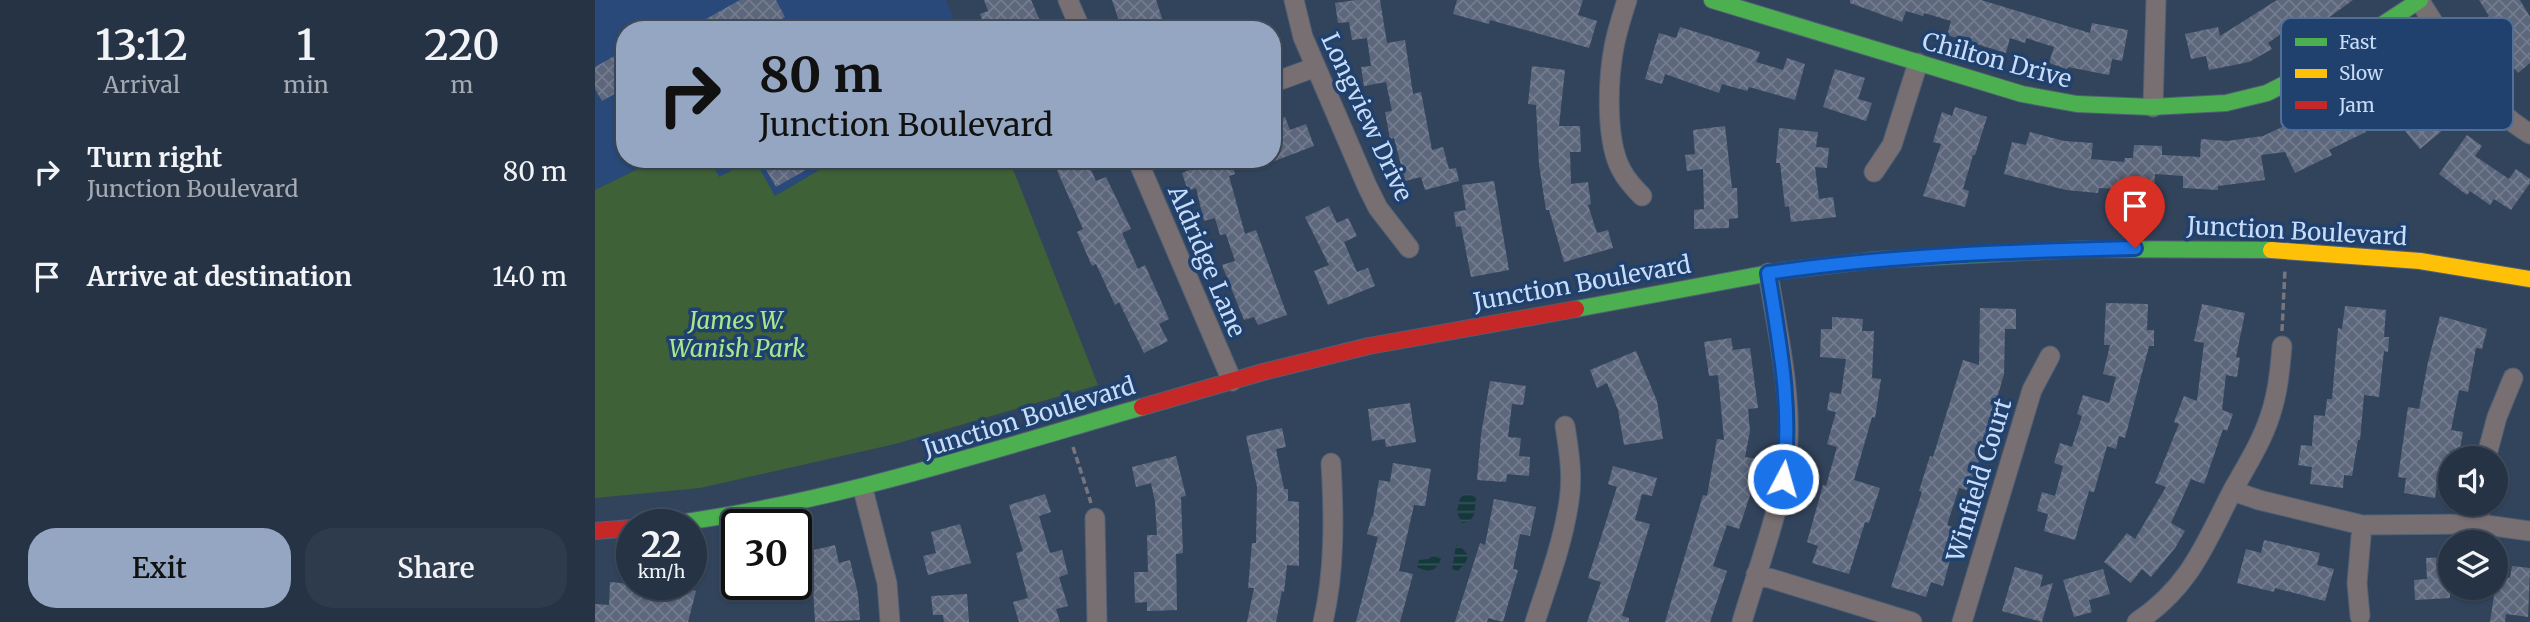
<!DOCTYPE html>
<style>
body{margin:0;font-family:Merriweather,serif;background:#2e3b4c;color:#f1f3f6;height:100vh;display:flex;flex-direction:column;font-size:26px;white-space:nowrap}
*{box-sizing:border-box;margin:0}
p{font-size:23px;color:#a4aab3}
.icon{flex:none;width:38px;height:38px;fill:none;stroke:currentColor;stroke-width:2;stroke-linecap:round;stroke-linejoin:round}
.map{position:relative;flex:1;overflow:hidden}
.drawer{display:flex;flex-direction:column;background:#263345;width:595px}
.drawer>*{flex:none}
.banner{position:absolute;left:21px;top:21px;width:665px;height:147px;border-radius:28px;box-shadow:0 2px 5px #0004,0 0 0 2px #424e5e;background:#94a6c1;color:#111;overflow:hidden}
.fabs{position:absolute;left:1843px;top:446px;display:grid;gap:14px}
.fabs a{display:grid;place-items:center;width:70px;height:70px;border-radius:50%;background:#263345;box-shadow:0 2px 5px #0004,0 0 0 2px #424e5e;font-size:35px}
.speed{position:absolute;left:21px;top:509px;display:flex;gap:14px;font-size:35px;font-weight:700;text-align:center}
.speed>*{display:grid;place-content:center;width:91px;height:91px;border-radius:50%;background:#263345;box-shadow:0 2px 5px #0004,0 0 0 2px #424e5e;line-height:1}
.speed small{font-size:18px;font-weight:400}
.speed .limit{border:4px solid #111;border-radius:10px;background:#fff;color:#111}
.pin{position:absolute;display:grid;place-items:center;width:60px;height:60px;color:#fff;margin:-72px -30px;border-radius:50% 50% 50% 0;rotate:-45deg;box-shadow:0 0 7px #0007}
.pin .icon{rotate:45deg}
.me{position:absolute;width:77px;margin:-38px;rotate:6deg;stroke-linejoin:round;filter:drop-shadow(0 0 5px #0008)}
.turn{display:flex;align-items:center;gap:24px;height:147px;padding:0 28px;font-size:32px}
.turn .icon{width:91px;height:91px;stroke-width:2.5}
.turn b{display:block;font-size:49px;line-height:60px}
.eta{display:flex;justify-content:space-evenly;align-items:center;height:119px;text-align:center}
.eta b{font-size:42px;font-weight:600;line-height:49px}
.cta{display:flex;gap:14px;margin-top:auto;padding:14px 28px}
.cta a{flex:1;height:80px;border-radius:28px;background:#94a6c1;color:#111;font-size:28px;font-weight:600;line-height:80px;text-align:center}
.cta a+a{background:#2e3b4c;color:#f1f3f6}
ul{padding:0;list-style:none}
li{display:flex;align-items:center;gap:21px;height:105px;padding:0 28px}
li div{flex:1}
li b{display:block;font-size:26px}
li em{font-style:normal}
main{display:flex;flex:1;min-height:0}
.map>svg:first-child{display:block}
.built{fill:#28497a}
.green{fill:#3e6137}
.water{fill:url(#water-rules)}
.building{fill:url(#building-cross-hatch)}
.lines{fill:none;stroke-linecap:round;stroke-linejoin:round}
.street-casing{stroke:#506075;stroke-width:21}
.fast-casing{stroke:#506075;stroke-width:18}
.slow-casing{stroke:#506075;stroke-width:18}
.jam-casing{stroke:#506075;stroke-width:18}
.path{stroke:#77767e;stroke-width:3.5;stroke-dasharray:7 3.5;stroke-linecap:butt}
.street{stroke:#786f73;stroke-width:19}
.fast{stroke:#4caf50;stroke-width:16}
.slow{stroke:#ffc107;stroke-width:16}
.jam{stroke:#c62828;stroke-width:16}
.route-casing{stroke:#114b97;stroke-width:18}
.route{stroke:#1a73e8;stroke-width:12}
.labels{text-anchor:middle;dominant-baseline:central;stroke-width:7;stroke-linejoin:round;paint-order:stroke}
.street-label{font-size:24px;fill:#c8dbf7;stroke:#20416e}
.park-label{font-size:24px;font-style:italic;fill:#a7e88e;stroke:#20416e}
.key{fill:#20416e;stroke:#526f97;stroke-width:2}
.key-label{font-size:19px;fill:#c8dbf7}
</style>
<main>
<section class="drawer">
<div class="eta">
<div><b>13:12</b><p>Arrival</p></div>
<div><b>1</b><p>min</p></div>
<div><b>220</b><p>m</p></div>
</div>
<ul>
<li><svg class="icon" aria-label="right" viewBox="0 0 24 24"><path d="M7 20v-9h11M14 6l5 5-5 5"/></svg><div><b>Turn right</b><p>Junction Boulevard</p></div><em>80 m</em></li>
<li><svg class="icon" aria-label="arrive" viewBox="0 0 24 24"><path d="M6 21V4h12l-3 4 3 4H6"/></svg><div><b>Arrive at destination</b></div><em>140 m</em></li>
</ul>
<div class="cta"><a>Exit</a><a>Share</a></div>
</section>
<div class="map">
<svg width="1935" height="622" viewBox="0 0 1935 622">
<defs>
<pattern id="water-rules" width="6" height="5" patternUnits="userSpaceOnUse" patternTransform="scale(1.75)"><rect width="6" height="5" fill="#14383b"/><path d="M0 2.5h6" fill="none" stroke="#355458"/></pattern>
<pattern id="building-cross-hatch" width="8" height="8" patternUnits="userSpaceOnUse" patternTransform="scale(1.75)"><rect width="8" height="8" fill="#5d677c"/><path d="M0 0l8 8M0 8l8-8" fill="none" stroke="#737c8f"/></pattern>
</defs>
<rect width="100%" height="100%" fill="#32445c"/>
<path class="built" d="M 0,0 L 351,0 L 363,30 L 30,30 L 30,159 L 63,159 L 0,190 Z
M 115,159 L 158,159 L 123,178 Z
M 159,159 L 243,159 L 180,196 Z"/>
<path class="green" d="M 63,159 L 115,159 L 124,177 L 159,159 L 180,196 L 243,159 L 414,159 L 503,385 L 300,444 L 105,488 L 0,498 L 0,190 Z"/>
<path class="water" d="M 872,493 L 881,498 L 879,515 L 875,521 L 867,523 L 862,512 L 865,498 Z
M 861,545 L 866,547 L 873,555 L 871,562 L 863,571 L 857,569 Z
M 838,555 L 846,559 C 841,572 834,573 822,567 L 824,560 L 834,559 Z"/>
<path class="building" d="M 145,0 L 181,0 L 190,17 L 167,30 L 91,30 Z
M 389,0 L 436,0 L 449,30 L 391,30 L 385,14 L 393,11 Z
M 517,0 L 561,0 L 571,30 L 527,30 Z
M 761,0 L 785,0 L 792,43 L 810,40 L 818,94 L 826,92 L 837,150 L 848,147 L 854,169 L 861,168 L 864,181 L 830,190 L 826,177 L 810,181 L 799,138 L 795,139 L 790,112 L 797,111 L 791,82 L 769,86 L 766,67 L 776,66 L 772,38 L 757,40 L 754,22 L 743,23 L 740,3 Z
M 862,0 L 988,0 L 983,15 L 1002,21 L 994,48 L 895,20 L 894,24 L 858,14 Z
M 1255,0 L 1386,0 L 1495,33 L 1497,23 L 1533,30 L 1527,61 L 1517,59 L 1514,75 L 1473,67 L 1472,69 L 1454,63 L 1459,47 L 1431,38 L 1430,43 L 1415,38 L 1411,53 L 1352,35 L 1356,21 L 1329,13 L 1328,16 L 1311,11 L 1307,22 L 1255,3 Z
M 1682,0 L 1758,0 L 1704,39 L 1696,27 L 1673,43 L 1677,49 L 1654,62 L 1614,70 L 1611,56 L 1596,59 L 1590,34 L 1623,27 L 1625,36 Z
M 1884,0 L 1925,0 L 1935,17 L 1935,63 L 1923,73 L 1899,44 L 1897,45 L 1883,23 L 1894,16 Z
M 1085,27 L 1165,52 L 1161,62 L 1188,70 L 1192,58 L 1210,64 L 1200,100 L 1154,87 L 1152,91 L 1127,84 L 1124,93 L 1070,74 L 1067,84 L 1050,79 L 1064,33 L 1081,38 Z
M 30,50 L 30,88 L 7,101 L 0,89 L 0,67 Z
M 1823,55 L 1833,72 L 1819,80 L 1842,114 L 1850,107 L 1861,119 L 1825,149 L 1802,121 L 1804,119 L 1781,81 Z
M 937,66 L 970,70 L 964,126 L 985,126 L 986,152 L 975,152 L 976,184 L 993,182 L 996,204 L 993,205 L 1002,233 L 1013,230 L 1018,248 L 969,262 L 954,210 L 951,210 L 944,165 L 941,105 L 933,104 Z
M 1240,69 L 1270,78 L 1263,99 L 1277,103 L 1271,121 L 1228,107 Z
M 1753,95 L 1771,132 L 1734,150 L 1737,155 L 1700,173 L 1690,152 L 1666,155 L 1670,180 L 1623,186 L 1623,190 L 1588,188 L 1588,176 L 1560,174 L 1559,191 L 1504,188 L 1503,193 L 1471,190 L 1409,174 L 1417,142 L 1431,145 L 1435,132 L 1469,141 L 1498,143 L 1496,159 L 1529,162 L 1530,158 L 1538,158 L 1539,145 L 1567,146 L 1567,155 L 1605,157 L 1606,139 L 1632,141 L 1668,136 L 1704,119 L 1710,132 L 1741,118 L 1734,104 Z
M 1360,107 L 1392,117 L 1380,155 L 1378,155 L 1368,189 L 1374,191 L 1370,207 L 1328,196 L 1346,144 L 1338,142 L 1347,112 L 1357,116 Z
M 690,117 L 695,130 L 711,124 L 719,146 L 677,162 L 677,122 Z
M 1130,126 L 1137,188 L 1142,188 L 1143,218 L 1134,219 L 1134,228 L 1099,229 L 1099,210 L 1109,209 L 1108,169 L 1092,171 L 1090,155 L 1100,154 L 1098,130 Z
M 1184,128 L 1223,132 L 1221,147 L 1234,148 L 1232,168 L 1220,167 L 1224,199 L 1238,197 L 1241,217 L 1196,222 L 1194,206 L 1190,207 L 1185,163 L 1181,163 Z
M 1872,135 L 1887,146 L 1880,156 L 1914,179 L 1921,169 L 1935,179 L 1935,183 L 1916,210 L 1899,199 L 1895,205 L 1875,191 L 1872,195 L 1844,174 Z
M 165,159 L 230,159 L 181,187 Z
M 457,159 L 491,159 L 501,181 L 511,177 L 536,229 L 527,233 L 543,269 L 550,265 L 574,319 L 564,324 L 573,341 L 549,353 L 524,302 L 520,305 L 501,264 L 497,266 L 482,232 L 488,229 Z
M 593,159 L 635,159 L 640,174 L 634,176 L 650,234 L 661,230 L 692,315 L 663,325 L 659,317 L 649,320 L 627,265 L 640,261 L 631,234 L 625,235 L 620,218 L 609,221 L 601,188 L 593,191 L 587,173 L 597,169 Z
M 899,181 L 914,270 L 876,277 L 866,226 L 861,227 L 859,212 L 871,210 L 867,185 Z
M 734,206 L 742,223 L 753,218 L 762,236 L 749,242 L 762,272 L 773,268 L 780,286 L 733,305 L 719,271 L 734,265 L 710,217 Z
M 1511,303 L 1553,304 L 1552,330 L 1559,330 L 1559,346 L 1554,346 L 1530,438 L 1524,436 L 1521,449 L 1512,446 L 1499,492 L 1494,491 L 1480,540 L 1449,531 L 1453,514 L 1442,511 L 1447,492 L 1460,496 L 1468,466 L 1459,463 L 1465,443 L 1477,447 L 1487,416 L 1482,414 L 1488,395 L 1514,403 L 1521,377 L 1508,374 L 1515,345 L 1509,345 Z
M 1607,304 L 1650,313 L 1641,357 L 1645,358 L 1642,377 L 1631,375 L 1627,410 L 1638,414 L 1632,431 L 1628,429 L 1609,484 L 1596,479 L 1576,523 L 1590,531 L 1580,548 L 1556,577 L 1547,569 L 1536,583 L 1509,562 L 1532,533 L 1540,539 L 1571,487 L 1560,483 L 1584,424 L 1579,422 L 1589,396 L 1602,401 L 1609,343 L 1599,341 Z
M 1750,306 L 1791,310 L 1789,337 L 1794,337 L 1793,352 L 1789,351 L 1784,397 L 1769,395 L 1765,440 L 1763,440 L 1757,476 L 1749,475 L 1748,488 L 1715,484 L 1717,467 L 1703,465 L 1706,445 L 1717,446 L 1719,415 L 1730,416 L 1732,399 L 1737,399 L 1743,328 L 1747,329 Z
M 1385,308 L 1421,309 L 1421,329 L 1410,329 L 1409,374 L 1375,491 L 1364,488 L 1352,525 L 1363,529 L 1348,586 L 1336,582 L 1331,597 L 1296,587 L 1327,492 L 1324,491 L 1335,456 L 1338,457 L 1368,360 L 1384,365 Z
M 1845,316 L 1892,329 L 1887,349 L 1881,348 L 1873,392 L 1864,390 L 1856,430 L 1868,432 L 1864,453 L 1855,451 L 1855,482 L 1843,480 L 1840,498 L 1809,493 L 1811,478 L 1803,477 L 1813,407 L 1824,409 L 1833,362 Z
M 1237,317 L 1268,319 L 1267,331 L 1279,331 L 1277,378 L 1286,379 L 1280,418 L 1277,417 L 1259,480 L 1285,488 L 1274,523 L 1270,522 L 1254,574 L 1217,563 L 1223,546 L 1212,542 L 1228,485 L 1231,486 L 1242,447 L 1232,444 L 1241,412 L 1232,410 L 1235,392 L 1246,394 L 1251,359 L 1225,357 L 1226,329 L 1237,329 Z
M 1136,338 L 1138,350 L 1155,348 L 1163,408 L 1153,409 L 1155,431 L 1150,457 L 1162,459 L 1158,486 L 1144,529 L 1132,525 L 1118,566 L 1132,571 L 1115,622 L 1070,622 L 1108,495 L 1112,496 L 1122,439 L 1129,440 L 1123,375 L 1114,376 L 1109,342 Z
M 1041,351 L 1062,401 L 1068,439 L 1029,445 L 1023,410 L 1012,383 L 1002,388 L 995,370 Z
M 895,381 L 931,386 L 928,405 L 917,404 L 913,437 L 926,438 L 924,456 L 935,457 L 934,476 L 912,474 L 911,482 L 882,480 L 886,435 Z
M 815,403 L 821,442 L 791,447 L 790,439 L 777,441 L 773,409 Z
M 687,428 L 691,447 L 681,449 L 689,489 L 693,489 L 693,501 L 704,502 L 704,566 L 692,565 L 689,592 L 687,591 L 681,622 L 652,622 L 659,588 L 653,588 L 657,543 L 661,543 L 662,487 L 651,436 Z
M 581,456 L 591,496 L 586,497 L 588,553 L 581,554 L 582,610 L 552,611 L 552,602 L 540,603 L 539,572 L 553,572 L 552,535 L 562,535 L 560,502 L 556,483 L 541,487 L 537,467 Z
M 798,463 L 836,469 L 830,506 L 819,505 L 804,571 L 818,574 L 805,622 L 761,622 L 783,537 L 772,534 L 777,516 L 778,517 L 784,480 L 795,482 Z
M 1018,466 L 1062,478 L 1057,496 L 1047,494 L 1040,520 L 1055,524 L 1027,616 L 1034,618 L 1034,622 L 992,622 L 1006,582 L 993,578 L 1022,487 L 1013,484 Z
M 450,494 L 456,512 L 444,516 L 455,553 L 467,550 L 473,574 L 464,577 L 473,606 L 461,609 L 465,622 L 424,622 L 418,602 L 433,598 L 421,553 L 428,551 L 414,505 Z
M 899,499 L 941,507 L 935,536 L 925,534 L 918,569 L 923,570 L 908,622 L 893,618 L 892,622 L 860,622 L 885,543 L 890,545 Z
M 365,524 L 376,563 L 333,575 L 328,556 L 341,553 L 336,532 Z
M 1669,540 L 1725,553 L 1722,565 L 1739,569 L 1730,601 L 1680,588 L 1679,592 L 1642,583 L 1651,549 L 1666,553 Z
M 240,545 L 244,563 L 255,560 L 263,594 L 265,620 L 220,622 L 218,589 L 211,591 L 202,554 Z
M 1855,557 L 1855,598 L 1820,600 L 1819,580 L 1832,579 L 1831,558 Z
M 1917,566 L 1935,568 L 1933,617 L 1911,614 L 1910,622 L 1895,622 L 1902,576 L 1915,578 Z
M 1420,567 L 1448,575 L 1445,587 L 1458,583 L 1447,622 L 1407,611 Z
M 1508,569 L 1515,594 L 1494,600 L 1497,612 L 1479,617 L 1468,580 Z
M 15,582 L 75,588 L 76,584 L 79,584 L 101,591 L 93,622 L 0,622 L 0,604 L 14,605 Z
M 372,594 L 374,622 L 349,622 L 348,615 L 338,615 L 336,596 Z"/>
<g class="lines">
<defs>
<path id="street" d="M 473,0 L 486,30
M 699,0 L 708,37 L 772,186 L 783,208 L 814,248
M 1032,0 C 1027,16 1022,31 1019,47 C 1013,79 1010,142 1027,171 C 1032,181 1040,189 1047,196
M 1824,0 C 1856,49 1884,103 1935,134
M 677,83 L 721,67
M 1558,107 L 1561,0
M 542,159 L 637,381
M 1279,172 L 1297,145 L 1323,63
M 1891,458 L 1902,417 L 1918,378
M 268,489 L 292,583 L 295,622
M 1638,491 L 1664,500 L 1767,525 L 1884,524 L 1935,531
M 500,518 L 502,622
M 1884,524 L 1886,504
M 1161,574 L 1317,622
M 1765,616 L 1762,583 L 1767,525
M 728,622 C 740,571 739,515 736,463
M 940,622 C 953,582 968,543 974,501 C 978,476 974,451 970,426
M 1147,622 C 1163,567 1185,512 1192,455 C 1198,398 1182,330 1173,273
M 1367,622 L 1437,390 L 1455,356
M 1542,622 C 1597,585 1610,543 1639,488 C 1652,465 1667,441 1675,416 C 1683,393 1685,369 1687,346"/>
<path id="fast" d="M 1117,0 L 1427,94 L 1482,104 L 1556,107 L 1631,103 L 1672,93 L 1721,68 L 1825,0
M 981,309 L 1185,271 L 1281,260 L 1488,249 L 1676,250
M 68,525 C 232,504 388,453 547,407"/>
<path id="slow" d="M 1676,250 L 1825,261 L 1935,279"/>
<path id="jam" d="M 547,407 L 668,372 L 774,346 L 981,309
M 0,531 L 37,528"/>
</defs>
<use href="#street" class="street-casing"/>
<use href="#fast" class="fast-casing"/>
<use href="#slow" class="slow-casing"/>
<use href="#jam" class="jam-casing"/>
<path class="path" d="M 1687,331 L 1690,269
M 478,447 L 496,503"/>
<use href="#street" class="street"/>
<use href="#fast" class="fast"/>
<use href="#slow" class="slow"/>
<use href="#jam" class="jam"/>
</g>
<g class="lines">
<defs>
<path id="route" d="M 1188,479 C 1198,410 1184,341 1173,273 C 1295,255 1417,251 1540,248"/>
</defs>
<use href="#route" class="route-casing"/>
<use href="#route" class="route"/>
</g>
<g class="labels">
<g class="street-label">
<text transform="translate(1402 60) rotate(15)">Chilton Drive</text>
<text transform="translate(772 117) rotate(65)">Longview Drive</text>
<text transform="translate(1702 231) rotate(3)">Junction Boulevard</text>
<text transform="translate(612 261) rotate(67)">Aldridge Lane</text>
<text transform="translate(987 283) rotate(-10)">Junction Boulevard</text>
<text transform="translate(434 417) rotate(-17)">Junction Boulevard</text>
<text transform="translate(1384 480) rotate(-73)">Winfield Court</text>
</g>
<g class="park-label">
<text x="142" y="320">James W.<tspan x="142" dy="28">Wanish Park</tspan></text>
</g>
</g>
<rect x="1686" y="18" width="232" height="112" rx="10" class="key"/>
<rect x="1700" y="38" width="32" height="8" fill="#4caf50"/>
<rect x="1700" y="69" width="32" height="9" fill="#ffc107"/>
<rect x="1700" y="101" width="32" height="8" fill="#c62828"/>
<g class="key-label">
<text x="1744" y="49">Fast</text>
<text x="1744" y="80">Slow</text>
<text x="1744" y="112">Jam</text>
</g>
</svg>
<div class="fabs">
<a><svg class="icon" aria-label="sound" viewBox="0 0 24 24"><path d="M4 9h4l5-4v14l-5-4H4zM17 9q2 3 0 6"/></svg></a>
<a><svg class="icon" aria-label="layers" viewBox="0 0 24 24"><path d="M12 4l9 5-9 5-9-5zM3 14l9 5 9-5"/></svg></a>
</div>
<div class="speed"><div>22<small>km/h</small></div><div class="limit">30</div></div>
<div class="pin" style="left:1540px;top:248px;background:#d93025"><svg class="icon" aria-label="arrive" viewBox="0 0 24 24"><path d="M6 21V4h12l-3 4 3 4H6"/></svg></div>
<svg class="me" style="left:1188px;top:479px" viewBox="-20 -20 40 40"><circle r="17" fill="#1a73e8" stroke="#fff" stroke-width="3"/><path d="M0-11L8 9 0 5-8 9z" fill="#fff"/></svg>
<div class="banner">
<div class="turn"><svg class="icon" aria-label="right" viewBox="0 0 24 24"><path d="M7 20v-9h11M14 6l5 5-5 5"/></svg><div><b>80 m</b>Junction Boulevard</div></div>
</div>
</div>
</main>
